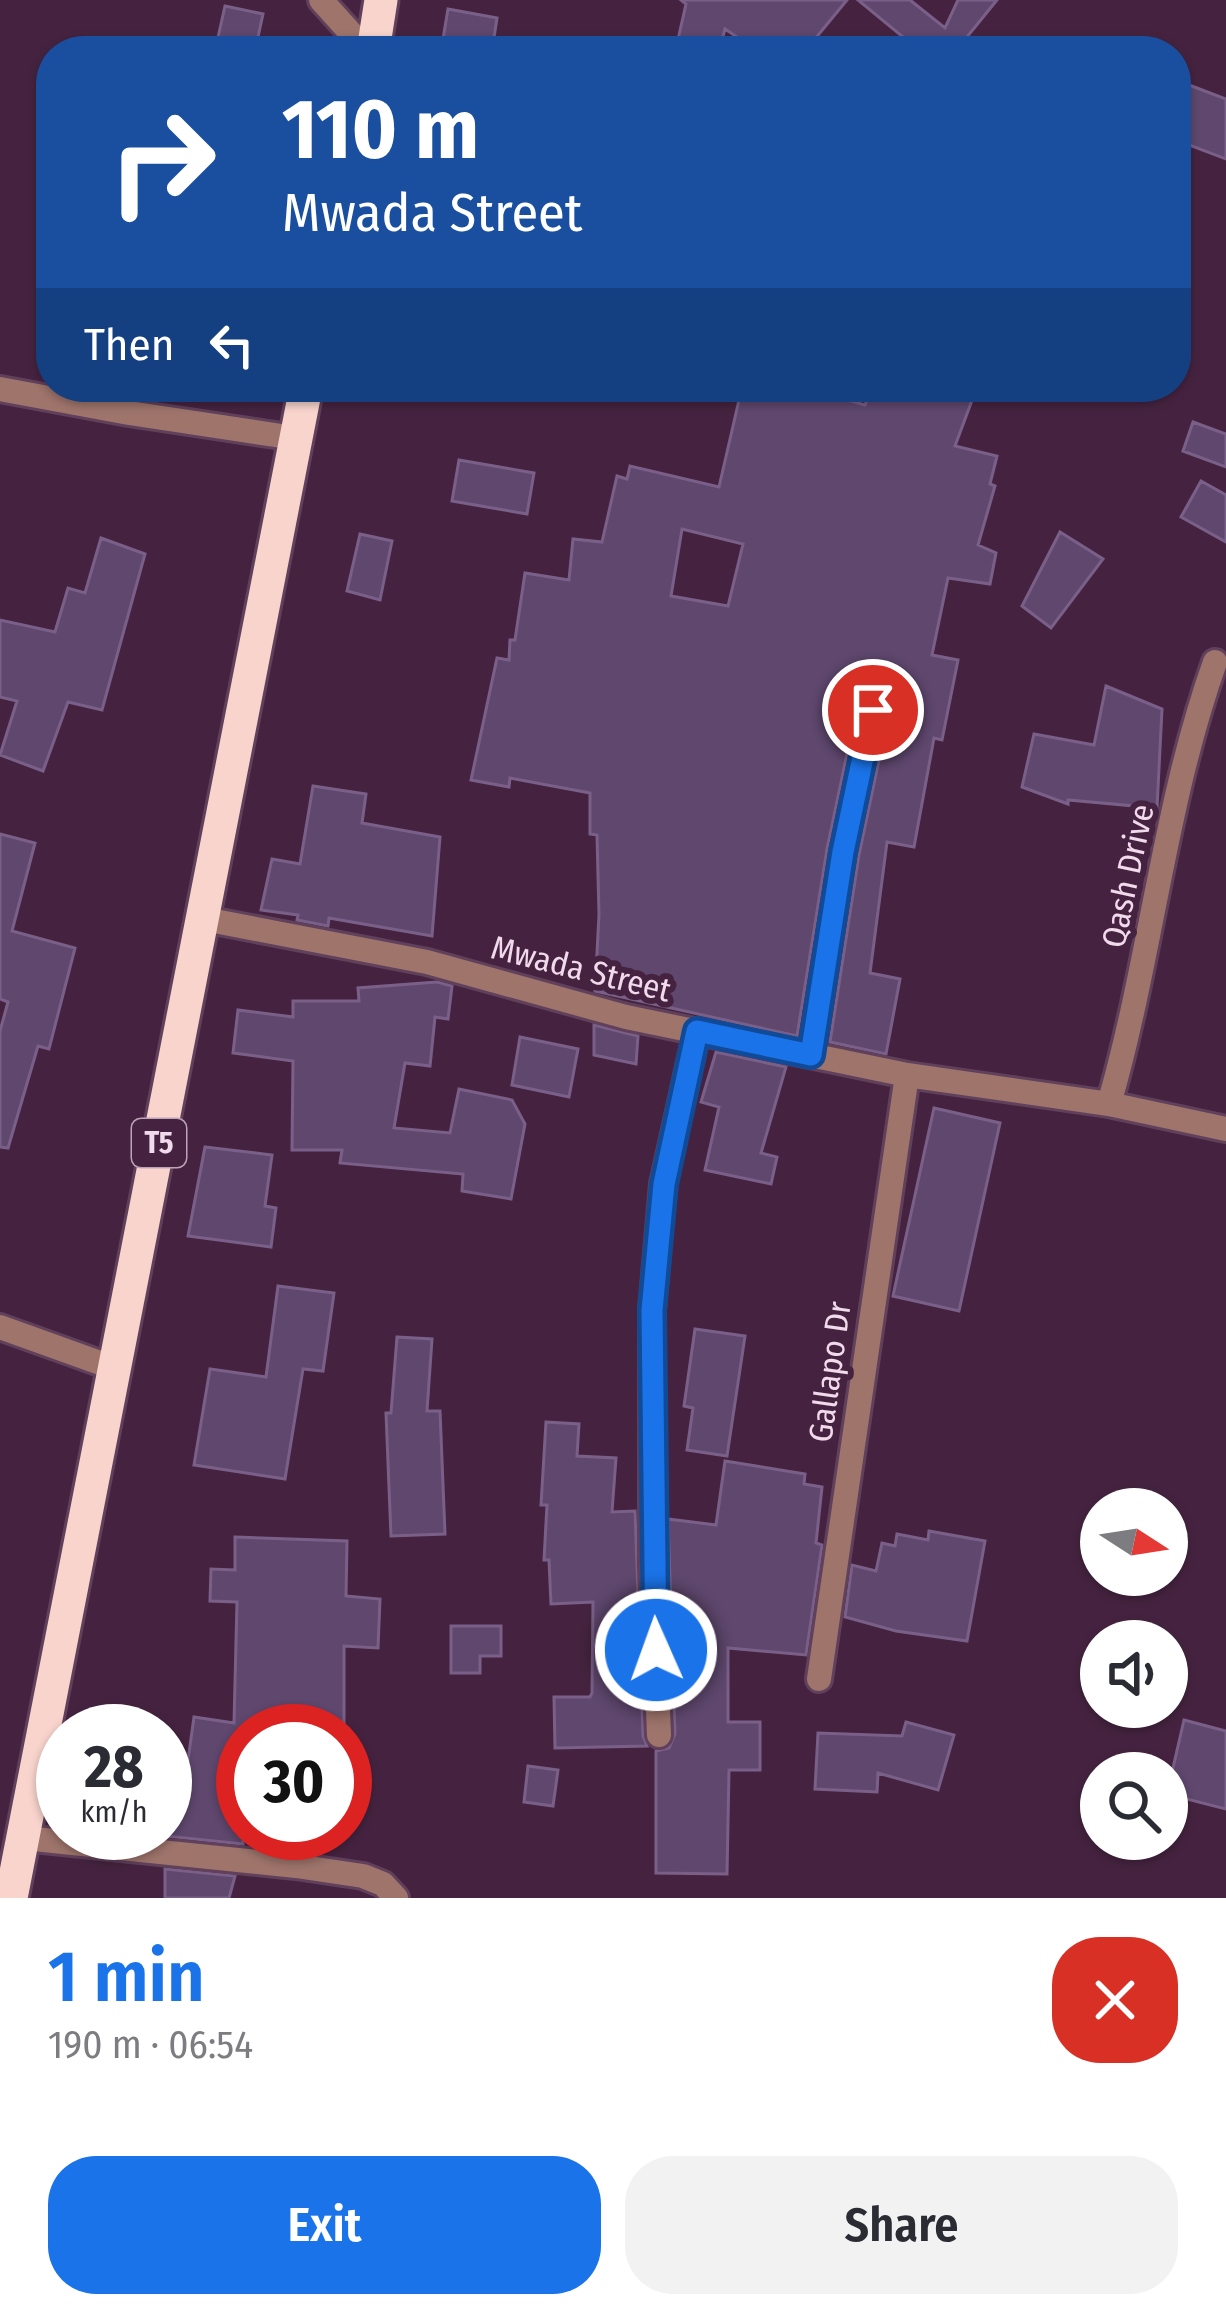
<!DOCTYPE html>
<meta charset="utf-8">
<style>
body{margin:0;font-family:"Fira Sans Condensed",sans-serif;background:#f2f2f3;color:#2b2b33;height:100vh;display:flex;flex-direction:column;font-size:45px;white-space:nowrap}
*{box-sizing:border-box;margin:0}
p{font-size:39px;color:#7c7c81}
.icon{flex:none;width:66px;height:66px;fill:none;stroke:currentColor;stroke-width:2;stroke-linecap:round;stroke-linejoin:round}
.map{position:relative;height:1898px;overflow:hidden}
.panel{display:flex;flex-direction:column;background:#fff;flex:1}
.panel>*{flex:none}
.banner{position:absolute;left:36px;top:36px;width:1155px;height:366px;border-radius:48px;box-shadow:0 3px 9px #0004;background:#1a4fa0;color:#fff;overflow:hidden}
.needle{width:78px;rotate:102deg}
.fabs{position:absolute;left:1080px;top:1488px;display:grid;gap:24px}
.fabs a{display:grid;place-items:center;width:108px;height:108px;border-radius:50%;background:#fff;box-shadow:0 3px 9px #0004;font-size:60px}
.speed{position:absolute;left:36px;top:1704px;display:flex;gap:24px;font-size:60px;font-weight:700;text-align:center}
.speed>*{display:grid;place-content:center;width:156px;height:156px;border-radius:50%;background:#fff;box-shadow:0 3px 9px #0004;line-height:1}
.speed small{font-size:30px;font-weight:400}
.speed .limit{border:18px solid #d22;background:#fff;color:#111}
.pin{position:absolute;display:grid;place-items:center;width:102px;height:102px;color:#fff;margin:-51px;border:6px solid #fff;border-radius:50%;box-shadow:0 3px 12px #0007}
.me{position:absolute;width:132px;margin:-66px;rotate:358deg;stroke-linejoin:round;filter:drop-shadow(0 0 9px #0008)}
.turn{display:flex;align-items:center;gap:42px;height:252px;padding:0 48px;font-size:54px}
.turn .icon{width:156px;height:156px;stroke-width:2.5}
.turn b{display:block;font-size:84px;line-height:102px}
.then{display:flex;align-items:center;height:114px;padding:0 48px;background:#0003;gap:24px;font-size:45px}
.round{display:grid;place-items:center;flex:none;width:126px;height:126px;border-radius:48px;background:#f2f2f3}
.headline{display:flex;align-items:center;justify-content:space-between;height:204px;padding:0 48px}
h1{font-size:72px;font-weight:600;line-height:90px;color:#1a73e8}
.primary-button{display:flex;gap:24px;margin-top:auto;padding:24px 48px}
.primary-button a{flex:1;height:138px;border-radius:48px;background:#1a73e8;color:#fff;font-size:48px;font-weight:600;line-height:138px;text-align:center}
.primary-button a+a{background:#f2f2f3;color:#2b2b33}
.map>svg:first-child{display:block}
.building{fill:#5f476e;stroke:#7a6089;stroke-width:3;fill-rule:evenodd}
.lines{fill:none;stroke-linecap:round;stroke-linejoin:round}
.minor-casing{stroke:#61405c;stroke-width:30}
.tertiary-casing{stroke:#61405c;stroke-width:30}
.trunk-casing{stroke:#61405c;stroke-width:39}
.minor{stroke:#9e746b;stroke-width:24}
.tertiary{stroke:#9e746b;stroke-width:24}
.trunk{stroke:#f8d4cc;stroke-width:33}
.route-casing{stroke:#114b97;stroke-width:30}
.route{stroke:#1a73e8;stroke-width:21}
.labels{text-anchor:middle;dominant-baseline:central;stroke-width:12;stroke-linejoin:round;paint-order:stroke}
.shield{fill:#452340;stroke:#bda3b8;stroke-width:3}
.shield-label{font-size:30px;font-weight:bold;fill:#f1daec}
.street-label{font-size:33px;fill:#f1daec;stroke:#452340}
</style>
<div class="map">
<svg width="1226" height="1898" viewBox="0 0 1226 1898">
<rect width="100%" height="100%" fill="#452340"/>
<path class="building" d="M 681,0 L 847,0 L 805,51 L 758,51 L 725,29 L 719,51 L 677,44 L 686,4 Z
M 858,0 L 910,0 L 945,28 L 958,0 L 997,0 L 962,43 L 973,51 L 920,51 Z
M 225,6 L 263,14 L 255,51 L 215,51 Z
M 448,9 L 497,18 L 492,51 L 441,51 Z
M 1176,80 L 1226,99 L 1226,159 L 1176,140 Z
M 742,387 L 801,387 L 865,405 L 872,387 L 977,387 L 955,446 L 997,456 L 990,484 L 995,486 L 978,545 L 996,553 L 990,584 L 948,578 L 932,655 L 958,660 L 942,740 L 934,738 L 914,847 L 887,842 L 870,973 L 900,979 L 886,1054 L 830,1042 L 859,855 L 889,712 L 883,696 L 867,694 L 857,706 L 827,849 L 797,1036 L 595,991 L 599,915 L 597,835 L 590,834 L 590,793 L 510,778 L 509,787 L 471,780 L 497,658 L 509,660 L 510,640 L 515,640 L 525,573 L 569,580 L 573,539 L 602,542 L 617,476 L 627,479 L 630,466 L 719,487 ZM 682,529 L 743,544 L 728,606 L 671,596 Z
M 1193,422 L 1226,434 L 1226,467 L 1183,451 Z
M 459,460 L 534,473 L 527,514 L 452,501 Z
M 1201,481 L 1226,495 L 1226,542 L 1181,517 Z
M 1060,532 L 1103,559 L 1051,628 L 1022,606 Z
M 360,534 L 392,541 L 380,600 L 347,591 Z
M 101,538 L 145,554 L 102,710 L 68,702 L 43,771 L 0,755 L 17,701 L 0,697 L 0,620 L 55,632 L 68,588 L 85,593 Z
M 1106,686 L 1162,709 L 1157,808 L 1068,800 L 1068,804 L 1022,787 L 1034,734 L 1094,745 Z
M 313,786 L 366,794 L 362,823 L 440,837 L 432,936 L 329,918 L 328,926 L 297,920 L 298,915 L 261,910 L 272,859 L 300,864 Z
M 0,834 L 35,843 L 12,931 L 75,948 L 49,1049 L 38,1046 L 8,1148 L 0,1147 L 0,1031 L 8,1002 L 0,999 Z
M 437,982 L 452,986 L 448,1019 L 435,1017 L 430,1066 L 405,1063 L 394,1128 L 450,1133 L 459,1089 L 512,1100 L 525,1124 L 511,1199 L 462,1191 L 463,1174 L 340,1163 L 342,1150 L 292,1150 L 293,1061 L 233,1053 L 238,1010 L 293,1017 L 293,1001 L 359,1001 L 358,988 Z
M 594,1025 L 638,1036 L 636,1064 L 594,1055 Z
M 520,1037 L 578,1049 L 569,1097 L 512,1085 Z
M 716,1052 L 786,1067 L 761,1153 L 777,1157 L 771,1184 L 705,1170 L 719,1107 L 701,1102 Z
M 934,1108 L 1000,1123 L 959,1311 L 893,1296 Z
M 205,1147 L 272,1155 L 265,1206 L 276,1208 L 271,1247 L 188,1236 Z
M 278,1286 L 334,1293 L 323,1371 L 303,1369 L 285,1479 L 194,1465 L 210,1369 L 266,1377 Z
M 695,1329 L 745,1336 L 727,1456 L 687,1450 L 693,1408 L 684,1406 Z
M 397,1337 L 432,1339 L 427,1411 L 440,1411 L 445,1534 L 391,1536 L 386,1413 L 391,1413 Z
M 546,1422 L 579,1424 L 577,1456 L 616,1458 L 612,1512 L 635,1511 L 643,1736 L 647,1746 L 555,1748 L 554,1697 L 590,1697 L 592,1693 L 593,1602 L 551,1604 L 549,1560 L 544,1560 L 547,1505 L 541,1505 Z
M 725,1461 L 805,1474 L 804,1484 L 822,1487 L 816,1543 L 822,1545 L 806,1655 L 728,1648 L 728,1722 L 760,1722 L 760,1770 L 729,1770 L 727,1874 L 656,1873 L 656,1751 L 669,1748 L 675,1734 L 668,1519 L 716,1525 Z
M 929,1531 L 985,1541 L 967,1641 L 896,1631 L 845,1617 L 852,1565 L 876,1571 L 882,1543 L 895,1546 L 897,1534 L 928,1540 Z
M 235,1537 L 347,1541 L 346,1596 L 380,1599 L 378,1648 L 344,1646 L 344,1731 L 243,1731 L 243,1844 L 165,1836 L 165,1784 L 184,1789 L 194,1717 L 234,1723 L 237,1602 L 210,1601 L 211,1569 L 235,1570 Z
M 451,1626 L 501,1626 L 501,1656 L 480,1656 L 480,1673 L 451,1673 Z
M 1184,1720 L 1226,1731 L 1226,1809 L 1167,1794 Z
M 906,1722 L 954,1735 L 938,1790 L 878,1773 L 877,1792 L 815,1789 L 818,1733 L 902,1736 Z
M 528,1766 L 558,1770 L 553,1806 L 524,1802 Z
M 165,1869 L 235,1876 L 229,1898 L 165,1898 Z"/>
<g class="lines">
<defs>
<path id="minor" d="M 321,0 L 367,51
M 0,389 L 129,413 L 295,438
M 204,919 L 427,962 L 626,1017 L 907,1075 L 1109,1104 L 1226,1129
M 811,1055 L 843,852 L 873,709
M 1109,1104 C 1151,959 1164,805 1215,662
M 819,1679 L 907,1075
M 659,1735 L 652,1565 L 652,1310 L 663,1184 L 697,1031
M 24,1838 L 296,1866 L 363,1876 L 383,1884 L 396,1898"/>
<path id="tertiary" d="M 0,1327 L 114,1368"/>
<path id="trunk" d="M 373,51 L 381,0
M 11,1898 L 306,387"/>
</defs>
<use href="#minor" class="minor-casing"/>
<use href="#tertiary" class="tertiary-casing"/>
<use href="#trunk" class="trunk-casing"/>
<use href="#minor" class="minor"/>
<use href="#tertiary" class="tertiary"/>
<use href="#trunk" class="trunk"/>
</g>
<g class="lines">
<defs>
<path id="route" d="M 656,1650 L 652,1310 L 664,1184 L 697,1031 L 811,1055 L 843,852 L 873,710"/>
</defs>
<use href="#route" class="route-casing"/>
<use href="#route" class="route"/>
</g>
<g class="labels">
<rect class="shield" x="132" y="1119" width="54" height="48" rx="9"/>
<g class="shield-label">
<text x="159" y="1143">T5</text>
</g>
<g class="street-label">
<text transform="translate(1128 876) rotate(-78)">Qash Drive</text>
<text transform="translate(581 969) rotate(14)">Mwada Street</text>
<text transform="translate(830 1372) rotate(-82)">Gallapo Dr</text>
</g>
</g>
</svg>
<div class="fabs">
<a><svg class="needle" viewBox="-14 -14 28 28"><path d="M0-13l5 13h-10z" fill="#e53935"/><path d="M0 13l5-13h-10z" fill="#7c7c81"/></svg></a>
<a><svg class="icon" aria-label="sound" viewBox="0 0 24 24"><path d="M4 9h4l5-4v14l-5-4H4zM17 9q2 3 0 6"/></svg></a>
<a><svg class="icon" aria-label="search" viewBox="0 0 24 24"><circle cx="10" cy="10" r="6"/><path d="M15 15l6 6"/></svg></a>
</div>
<div class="speed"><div>28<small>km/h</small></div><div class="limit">30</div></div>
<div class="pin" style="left:873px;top:710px;background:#d93025"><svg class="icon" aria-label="arrive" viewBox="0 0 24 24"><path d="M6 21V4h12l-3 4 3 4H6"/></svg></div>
<svg class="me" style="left:656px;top:1650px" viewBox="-20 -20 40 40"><circle r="17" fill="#1a73e8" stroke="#fff" stroke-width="3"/><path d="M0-11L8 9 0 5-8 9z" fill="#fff"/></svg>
<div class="banner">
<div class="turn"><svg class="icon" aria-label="right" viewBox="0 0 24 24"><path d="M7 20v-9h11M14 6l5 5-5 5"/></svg><div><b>110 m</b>Mwada Street</div></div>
<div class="then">Then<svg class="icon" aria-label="left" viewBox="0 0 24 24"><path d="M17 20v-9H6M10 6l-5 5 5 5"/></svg></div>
</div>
</div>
<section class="panel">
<div class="headline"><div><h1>1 min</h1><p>190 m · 06:54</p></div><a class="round" style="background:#d93025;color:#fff"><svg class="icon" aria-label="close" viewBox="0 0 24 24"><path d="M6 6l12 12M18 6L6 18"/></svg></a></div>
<div class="primary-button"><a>Exit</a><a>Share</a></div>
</section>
